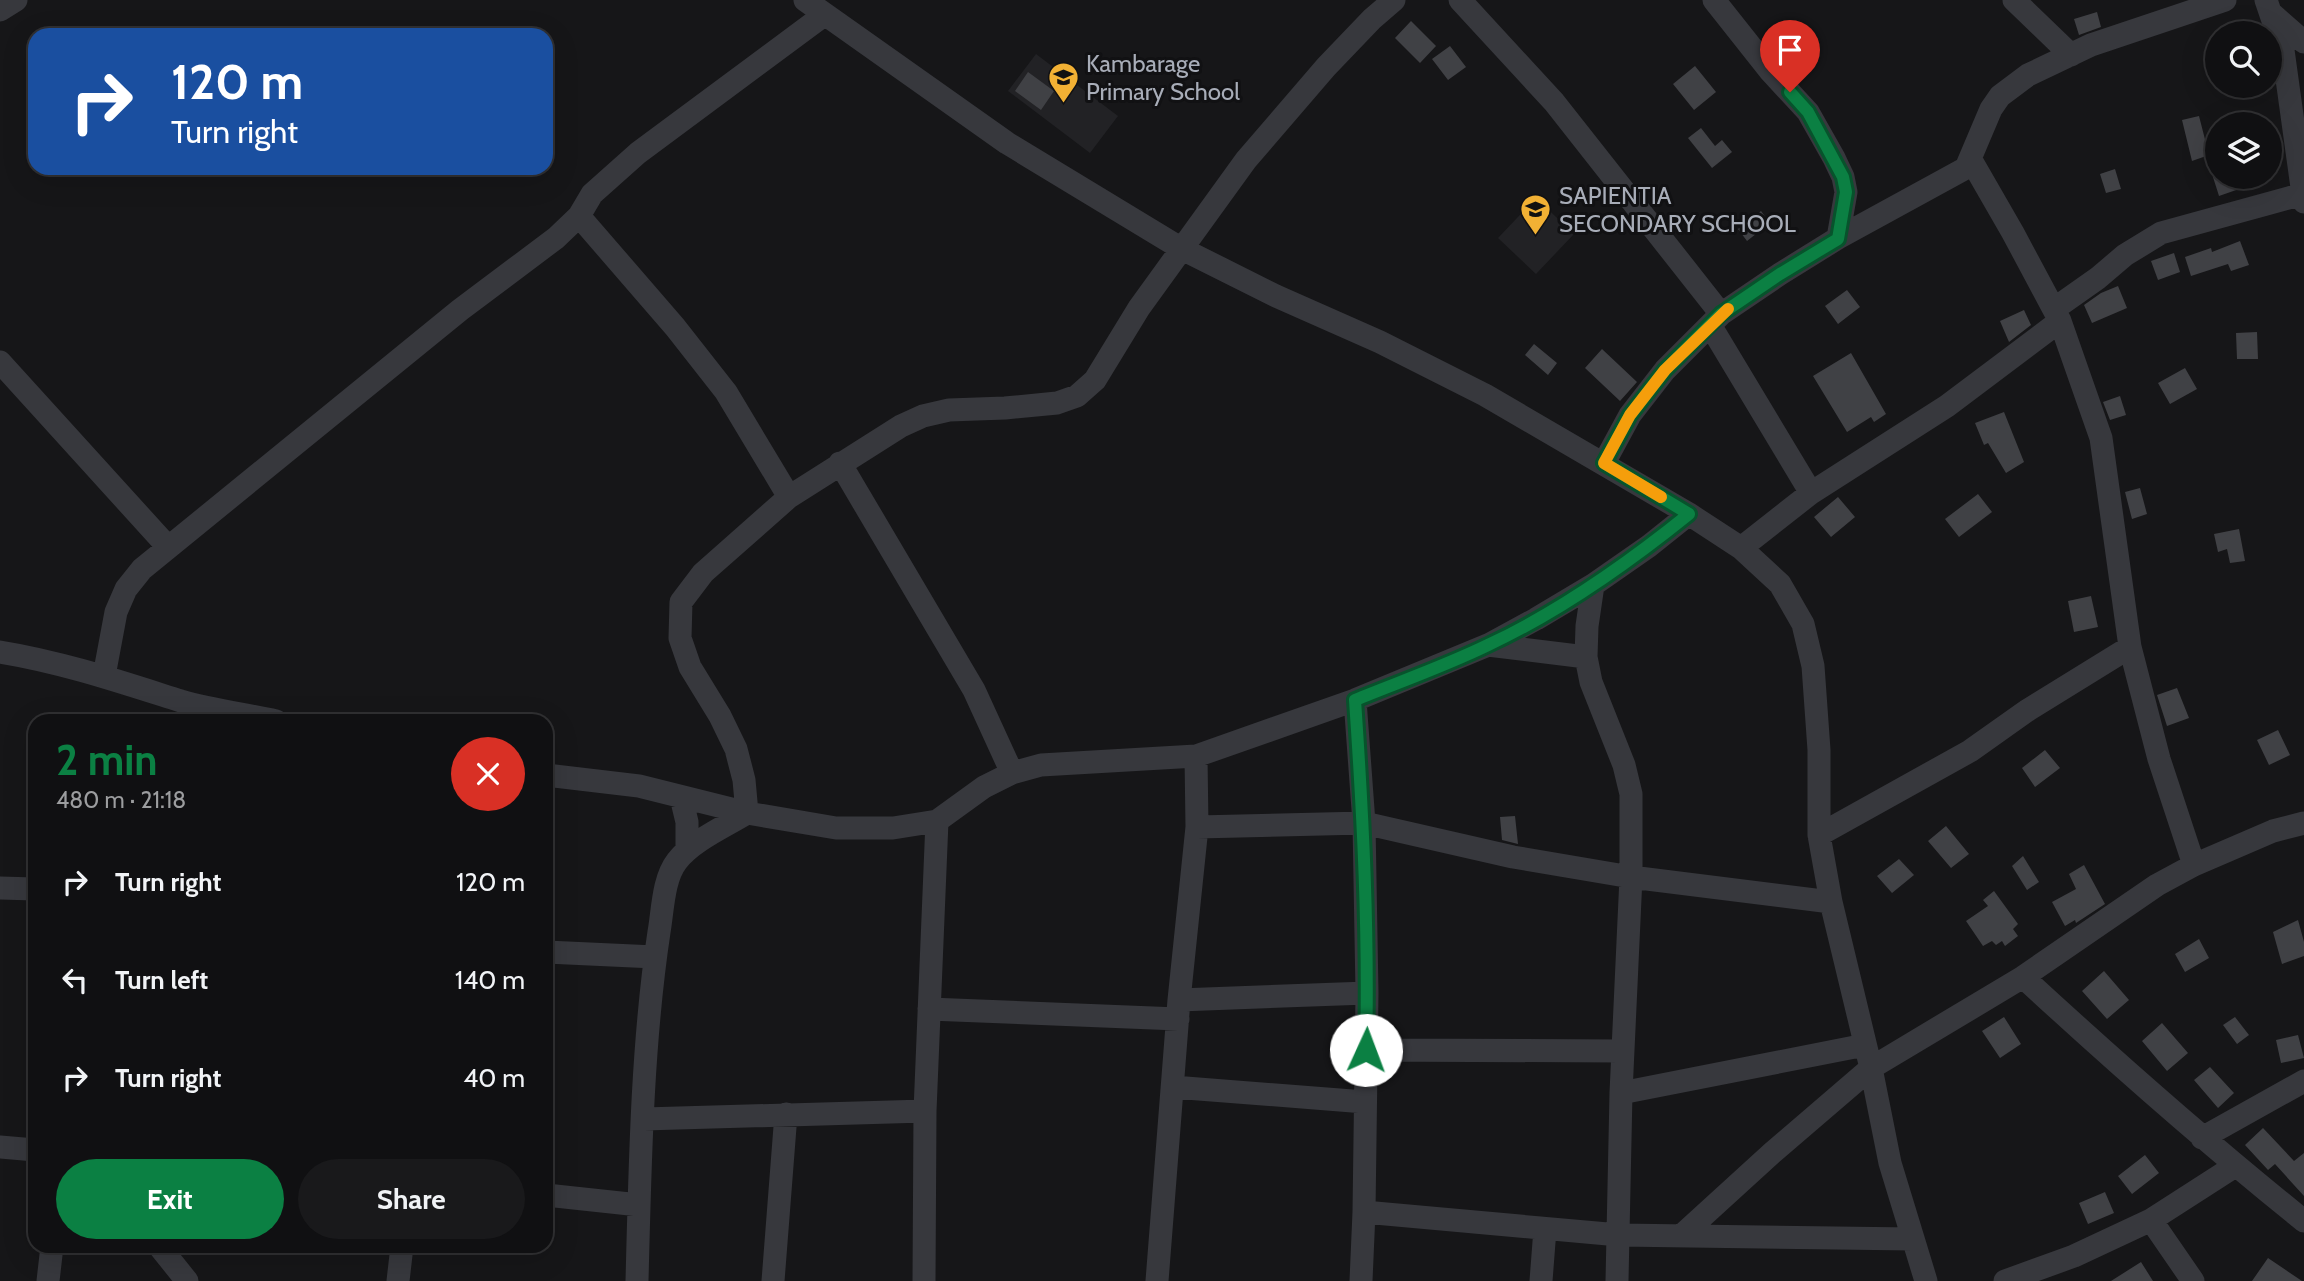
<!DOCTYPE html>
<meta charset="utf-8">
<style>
body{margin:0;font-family:Cabin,sans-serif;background:#19191b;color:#f1f3f6;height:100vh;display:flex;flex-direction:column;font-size:26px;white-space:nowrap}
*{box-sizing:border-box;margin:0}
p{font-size:23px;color:#9c9d9f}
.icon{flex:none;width:38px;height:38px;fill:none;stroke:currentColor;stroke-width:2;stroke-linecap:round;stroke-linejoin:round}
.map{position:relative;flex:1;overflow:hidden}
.details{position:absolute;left:28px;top:714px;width:525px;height:539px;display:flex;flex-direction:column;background:#101012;border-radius:21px;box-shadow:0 7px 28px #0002,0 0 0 2px #303032}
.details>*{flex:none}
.hud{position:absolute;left:28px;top:28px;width:525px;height:147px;border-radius:21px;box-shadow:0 7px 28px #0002,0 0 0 2px #303032;background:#1a4fa0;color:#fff;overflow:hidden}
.tools{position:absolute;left:2205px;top:21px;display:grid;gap:14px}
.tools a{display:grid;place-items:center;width:77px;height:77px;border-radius:50%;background:#101012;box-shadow:0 7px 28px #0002,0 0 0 2px #303032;font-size:35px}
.pin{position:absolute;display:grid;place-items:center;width:60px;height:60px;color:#fff;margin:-72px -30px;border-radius:50% 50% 50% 0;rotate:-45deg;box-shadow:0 0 7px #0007}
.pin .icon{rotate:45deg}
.me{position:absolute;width:77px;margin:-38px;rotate:2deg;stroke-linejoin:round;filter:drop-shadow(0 0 5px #0008)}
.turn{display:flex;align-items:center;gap:24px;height:147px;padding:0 28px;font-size:32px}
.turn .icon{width:91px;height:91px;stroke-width:2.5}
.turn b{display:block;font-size:49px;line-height:60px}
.round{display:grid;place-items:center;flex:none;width:74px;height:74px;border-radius:37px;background:#19191b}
.headline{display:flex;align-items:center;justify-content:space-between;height:119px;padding:0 28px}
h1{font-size:42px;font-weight:700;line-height:52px;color:#0b8043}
.cta{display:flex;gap:14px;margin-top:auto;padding:14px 28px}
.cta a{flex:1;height:80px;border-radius:42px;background:#0b8043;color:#fff;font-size:28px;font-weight:700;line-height:80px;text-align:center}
.cta a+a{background:#19191b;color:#f1f3f6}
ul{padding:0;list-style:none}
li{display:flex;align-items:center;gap:21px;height:98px;padding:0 28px}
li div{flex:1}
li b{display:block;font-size:26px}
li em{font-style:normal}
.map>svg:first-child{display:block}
.built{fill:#222225}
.building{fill:#404145}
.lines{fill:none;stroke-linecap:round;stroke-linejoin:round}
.minor{stroke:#37383d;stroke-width:23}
.route-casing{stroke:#07532c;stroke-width:18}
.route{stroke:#0b8043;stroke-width:12}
.slow{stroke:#f59e0b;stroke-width:12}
.labels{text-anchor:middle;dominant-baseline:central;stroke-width:6;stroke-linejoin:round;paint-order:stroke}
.poi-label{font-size:24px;fill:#a8adb8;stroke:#111113;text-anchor:start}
</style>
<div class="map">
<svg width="2304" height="1281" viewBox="0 0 2304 1281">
<rect width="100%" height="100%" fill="#161618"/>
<path class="built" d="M 1036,54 L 1118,116 L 1090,153 L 1008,91 Z
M 1536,198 L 1574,234 L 1536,274 L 1498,238 Z"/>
<path class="building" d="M 2097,12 L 2101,27 L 2079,35 L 2074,19 Z
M 1411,21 L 1436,46 L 1420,63 L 1395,38 Z
M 1450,46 L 1466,67 L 1448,80 L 1432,59 Z
M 1695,66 L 1716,92 L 1694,110 L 1673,84 Z
M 1028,72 L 1054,91 L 1041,110 L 1015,91 Z
M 2199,116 L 2209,155 L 2192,161 L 2182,120 Z
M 1701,128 L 1715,146 L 1722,140 L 1732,152 L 1712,168 L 1688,138 Z
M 2115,169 L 2121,189 L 2106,193 L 2100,174 Z
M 2213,177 L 2238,177 L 2242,188 L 2219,196 Z
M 1761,211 L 1770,223 L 1747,241 L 1738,229 Z
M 2240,241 L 2249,265 L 2231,271 L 2228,264 L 2191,276 L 2185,257 L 2211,248 L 2212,252 Z
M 2174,253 L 2180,272 L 2158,280 L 2151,261 Z
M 2118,286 L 2127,308 L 2092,323 L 2084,305 L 2101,293 Z
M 1847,290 L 1860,307 L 1838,324 L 1825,306 Z
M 2024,310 L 2031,325 L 2009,342 L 2000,321 Z
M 2257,332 L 2258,359 L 2237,359 L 2236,333 Z
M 1534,344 L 1557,363 L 1548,375 L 1525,355 Z
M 1602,349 L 1637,382 L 1620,401 L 1585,368 Z
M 1851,353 L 1886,414 L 1874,422 L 1871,417 L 1847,432 L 1813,376 Z
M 2185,368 L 2197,389 L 2170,404 L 2158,383 Z
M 2120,396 L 2126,415 L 2110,420 L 2103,402 Z
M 2004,412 L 2024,462 L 2006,473 L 1988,443 L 1984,445 L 1975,423 Z
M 2140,488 L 2147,514 L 2132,519 L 2125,492 Z
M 1978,494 L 1992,512 L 1959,537 L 1945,519 Z
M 1838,497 L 1855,517 L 1831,537 L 1814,517 Z
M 2239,529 L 2245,561 L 2230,563 L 2227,549 L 2218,552 L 2214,534 Z
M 2091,596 L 2098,627 L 2074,632 L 2068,601 Z
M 2177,688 L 2189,718 L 2167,726 L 2157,695 Z
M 2278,730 L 2290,755 L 2269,765 L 2257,740 Z
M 2045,750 L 2060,768 L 2035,787 L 2022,768 Z
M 1515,816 L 1518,844 L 1502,840 L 1500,817 Z
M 1946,826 L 1969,854 L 1951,868 L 1928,841 Z
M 2023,856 L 2039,882 L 2027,890 L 2012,866 Z
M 1899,859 L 1914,875 L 1892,893 L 1877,876 Z
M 2084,865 L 2105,904 L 2076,923 L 2075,920 L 2065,926 L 2052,902 L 2076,889 L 2069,874 Z
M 1994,891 L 2018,924 L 2013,929 L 2018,936 L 2005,946 L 2002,941 L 1996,945 L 1992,941 L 1983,946 L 1966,921 L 1988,906 L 1983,900 Z
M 2298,920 L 2304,942 L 2304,956 L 2282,964 L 2273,932 Z
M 2199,939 L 2209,958 L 2185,972 L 2175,954 Z
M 2104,971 L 2129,1000 L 2107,1019 L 2082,991 Z
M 2004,1017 L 2021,1044 L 2000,1058 L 1982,1031 Z
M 2235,1017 L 2249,1035 L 2237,1044 L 2223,1025 Z
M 2162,1023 L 2188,1053 L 2167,1071 L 2142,1041 Z
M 2298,1035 L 2304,1058 L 2281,1063 L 2276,1040 Z
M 2210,1067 L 2234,1093 L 2218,1108 L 2194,1080 Z
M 2263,1128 L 2294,1161 L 2304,1153 L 2304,1196 L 2275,1164 L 2268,1170 L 2245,1145 Z
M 2145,1155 L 2159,1173 L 2132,1194 L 2118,1176 Z
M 2105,1192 L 2114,1213 L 2088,1224 L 2079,1203 Z
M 2268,1258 L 2302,1281 L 2252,1281 Z
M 2141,1262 L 2153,1281 L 2111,1281 Z"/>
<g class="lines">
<path class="minor" d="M 805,0 L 1007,143 L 1182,249 L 1276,296 L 1380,342 L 1485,395 L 1689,514 L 1741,548 L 1780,584 L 1803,624 L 1813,666 L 1819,750 L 1819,835 L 1831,902 L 1871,1068 L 1890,1163 L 1926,1281
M 1460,0 L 1554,102 L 1721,314
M 1714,0 L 1771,72 L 1808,112 L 1834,158 L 1843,177 L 1846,192 L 1838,238
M 2014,0 L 2071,55
M 2266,0 L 2283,50 L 2304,202
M 0,10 L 16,0
M 2272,14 L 2304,42
M 1971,160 L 2013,233 L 2060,321 L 2101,438 L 2130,647 L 2159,759 L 2194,865
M 579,216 L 675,327 L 726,392 L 789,497
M 2054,309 L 2098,278 L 2125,255 L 2161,233 L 2303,194
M 1710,325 L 1811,493
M 0,362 L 168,547
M 840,463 L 974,690 L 1012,773
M 1604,463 L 1630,415 L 1665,370 L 1721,314 L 1780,274 L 1838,238 L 1966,168 L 1991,109 L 2000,96 L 2028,75 L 2091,45 L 2225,0
M 1741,548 L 1811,493 L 1947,406 L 2060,321
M 1593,585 L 1587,626 L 1586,657 L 1591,682 L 1624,765 L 1631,794 L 1631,877 L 1621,1093 L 1617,1281
M 1488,645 L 1586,657
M 0,652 C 62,662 121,682 181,701 C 212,710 244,714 276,721
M 104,676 L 116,612 L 126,589 L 142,569 L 460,310 L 556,238 L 579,216 L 592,194 L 638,153 L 824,15
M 1355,700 L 1364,823 L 1367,993 L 1364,1212 L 1361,1281
M 546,775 L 639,786 L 747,813 L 836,828 L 893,828 L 937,821 L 984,787 L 1012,773 L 1041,765 L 1196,756 L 1355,700 L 1488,645 L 1536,619 L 1593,585 L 1649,546 L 1689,514
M 681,797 L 687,822 L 687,850
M 1197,827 L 1364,823 L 1513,857 L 1631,877 L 1831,902
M 1819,835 L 1970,751 L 2028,710 L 2130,647
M 0,888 L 35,889
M 546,952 L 655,957
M 2023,977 C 2114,1061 2207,1143 2304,1221
M 1179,1000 L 1367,993
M 929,1009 L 1178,1019
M 1366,1050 L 1622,1051
M 1173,1087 L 1365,1102
M 1621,1093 L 1865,1045
M 644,1119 L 925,1111
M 2202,1138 L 2304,1081
M 0,1147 L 35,1150
M 546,1195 L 639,1205
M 1364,1212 L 1619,1235 L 1913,1239
M 2151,1220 L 2193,1281
M 1681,1236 L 1772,1153 L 1871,1068 L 2023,977 L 2157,885 L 2194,865 L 2273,831 L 2304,823
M 159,1246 L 187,1281
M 48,1281 L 52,1246
M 398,1281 L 402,1246
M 637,1281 C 640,1166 642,1045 659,932 C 663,909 663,879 677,861 C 692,841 726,826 747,813 L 744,780 L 736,749 L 720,716 L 690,667 L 680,638 L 681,602 L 703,573 L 789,497 L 901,426 L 923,416 L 949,410 L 1005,408 L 1057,403 L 1077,396 L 1095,380 L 1139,308 L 1246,160 L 1326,67 L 1372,19 L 1394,0
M 773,1281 L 786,1114
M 924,1281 L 925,1111 L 937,821
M 1157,1281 L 1179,1000 L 1197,827 L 1196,756
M 1541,1281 L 1545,1229
M 2005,1281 L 2074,1256 L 2151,1220 L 2235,1166"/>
</g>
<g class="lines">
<defs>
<path id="route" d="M 1366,1050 C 1369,933 1363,817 1355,700 C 1399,682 1445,666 1488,645 C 1561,611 1627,564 1689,514 L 1604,463 L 1630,415 L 1665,370 L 1721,314 L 1780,274 L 1838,239 L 1846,192 L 1843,177 L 1808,112 L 1790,92"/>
</defs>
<use href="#route" class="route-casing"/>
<use href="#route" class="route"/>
<path class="slow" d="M 1661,497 L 1604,463 L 1630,415 L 1665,370 L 1728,309"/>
</g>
<defs>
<symbol id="school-pin" viewBox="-11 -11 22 30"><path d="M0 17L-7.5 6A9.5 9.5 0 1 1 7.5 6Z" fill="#f2b134" stroke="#111113"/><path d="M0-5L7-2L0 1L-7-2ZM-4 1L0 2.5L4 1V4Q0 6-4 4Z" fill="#111"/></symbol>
</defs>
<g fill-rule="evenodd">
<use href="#school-pin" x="1046" y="60" width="35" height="47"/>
<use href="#school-pin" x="1518" y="192" width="35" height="47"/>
</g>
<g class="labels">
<g class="poi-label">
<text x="1086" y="63">Kambarage<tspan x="1086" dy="28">Primary School</tspan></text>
<text x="1559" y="195">SAPIENTIA<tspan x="1559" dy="28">SECONDARY SCHOOL</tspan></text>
</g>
</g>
</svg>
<div class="tools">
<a><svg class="icon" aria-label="search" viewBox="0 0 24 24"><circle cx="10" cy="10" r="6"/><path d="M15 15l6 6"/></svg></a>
<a><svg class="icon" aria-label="layers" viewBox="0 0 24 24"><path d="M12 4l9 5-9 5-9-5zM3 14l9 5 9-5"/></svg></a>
</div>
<div class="pin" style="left:1790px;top:92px;background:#d93025"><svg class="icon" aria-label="arrive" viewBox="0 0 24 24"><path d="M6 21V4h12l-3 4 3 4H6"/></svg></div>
<svg class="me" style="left:1366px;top:1050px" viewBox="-20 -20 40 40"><circle r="19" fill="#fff"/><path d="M0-13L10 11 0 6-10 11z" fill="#0b8043"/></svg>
<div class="hud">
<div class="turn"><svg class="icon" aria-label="right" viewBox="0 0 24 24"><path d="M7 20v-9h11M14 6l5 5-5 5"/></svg><div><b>120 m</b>Turn right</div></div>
</div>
<section class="details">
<div class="headline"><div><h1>2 min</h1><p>480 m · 21:18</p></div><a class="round" style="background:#d93025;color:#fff"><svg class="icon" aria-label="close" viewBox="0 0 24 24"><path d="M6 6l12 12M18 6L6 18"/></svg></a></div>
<ul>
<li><svg class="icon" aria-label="right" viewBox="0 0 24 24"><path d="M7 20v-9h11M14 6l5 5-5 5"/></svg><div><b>Turn right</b></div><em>120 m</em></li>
<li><svg class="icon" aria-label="left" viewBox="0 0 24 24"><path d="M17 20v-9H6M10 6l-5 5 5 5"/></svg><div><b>Turn left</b></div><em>140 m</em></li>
<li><svg class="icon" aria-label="right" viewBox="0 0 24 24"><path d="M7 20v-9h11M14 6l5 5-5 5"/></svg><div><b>Turn right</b></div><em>40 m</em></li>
</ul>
<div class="cta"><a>Exit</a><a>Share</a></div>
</section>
</div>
